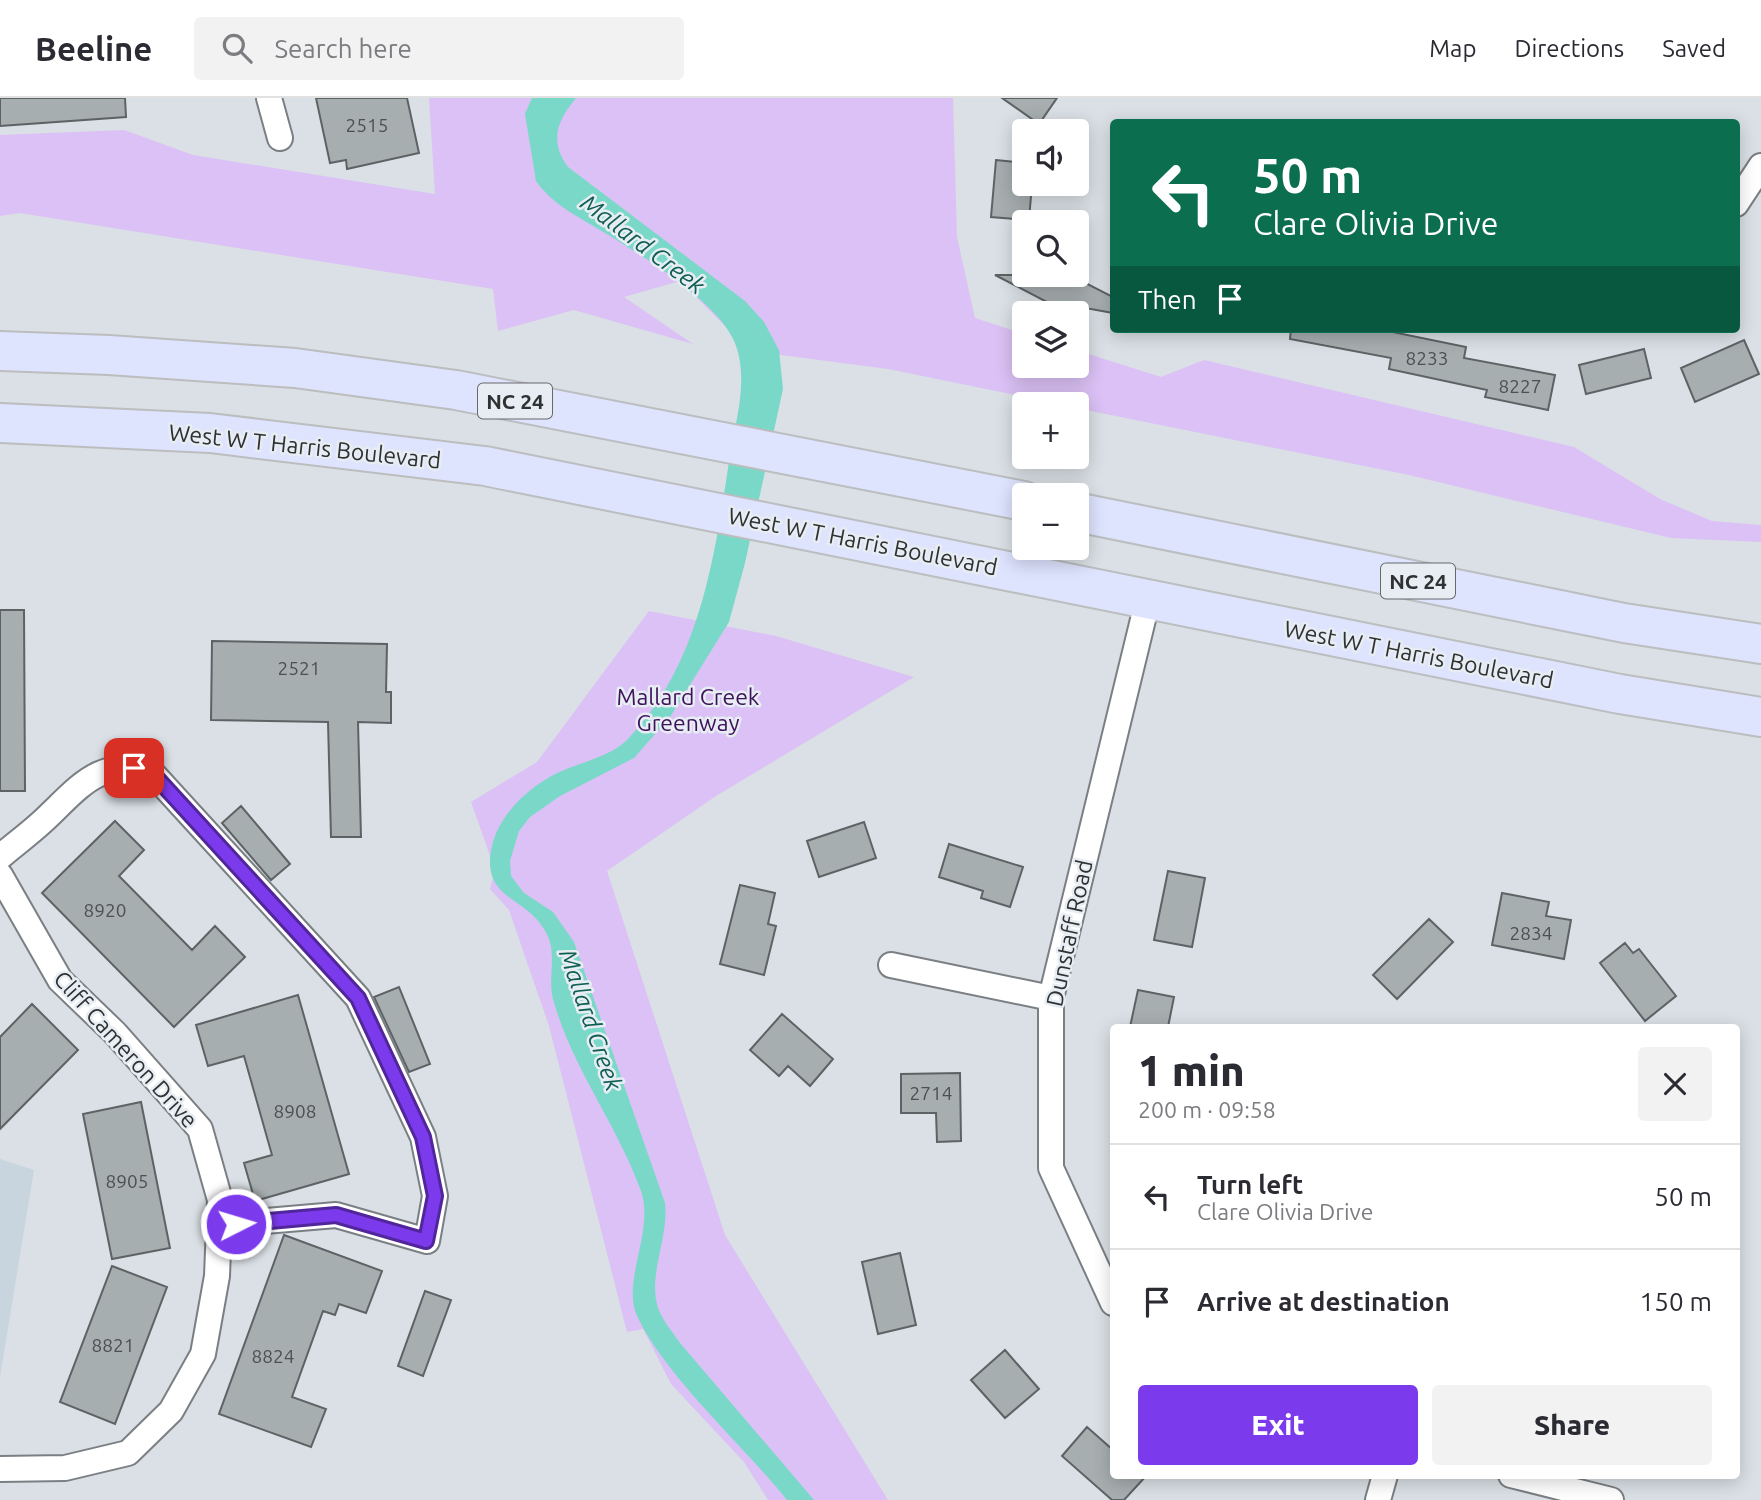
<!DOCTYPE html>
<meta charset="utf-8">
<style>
body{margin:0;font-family:Ubuntu,sans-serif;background:#f2f2f3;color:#2b2b33;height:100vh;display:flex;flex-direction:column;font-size:26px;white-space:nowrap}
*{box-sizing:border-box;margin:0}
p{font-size:23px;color:#7c7c81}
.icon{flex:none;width:38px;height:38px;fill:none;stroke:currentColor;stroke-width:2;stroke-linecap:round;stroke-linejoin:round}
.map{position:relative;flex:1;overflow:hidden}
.side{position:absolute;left:1110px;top:926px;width:630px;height:455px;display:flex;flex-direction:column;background:#fff;border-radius:7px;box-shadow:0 4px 18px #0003}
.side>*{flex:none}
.top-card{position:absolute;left:1110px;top:21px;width:630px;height:214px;border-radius:7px;box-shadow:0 4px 18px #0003;background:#0b6e4f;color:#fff;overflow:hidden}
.buttons{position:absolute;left:1012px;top:21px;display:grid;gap:14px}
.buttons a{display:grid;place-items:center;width:77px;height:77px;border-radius:7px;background:#fff;box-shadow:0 4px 18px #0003;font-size:35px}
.pin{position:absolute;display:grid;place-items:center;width:60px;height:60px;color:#fff;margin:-30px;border-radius:14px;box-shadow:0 4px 10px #0006}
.me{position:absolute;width:77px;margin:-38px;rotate:85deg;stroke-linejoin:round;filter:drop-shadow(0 0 5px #0008)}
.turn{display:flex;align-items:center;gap:24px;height:147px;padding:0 28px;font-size:32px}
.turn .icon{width:91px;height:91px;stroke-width:2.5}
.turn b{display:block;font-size:49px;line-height:60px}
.then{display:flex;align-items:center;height:66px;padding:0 28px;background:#0003;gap:14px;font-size:26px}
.round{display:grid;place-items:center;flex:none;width:74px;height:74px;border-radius:7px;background:#f2f2f3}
.overview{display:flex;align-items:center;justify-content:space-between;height:119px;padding:0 28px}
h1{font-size:42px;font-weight:800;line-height:52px}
.action{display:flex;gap:14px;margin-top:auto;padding:14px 28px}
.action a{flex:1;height:80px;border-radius:7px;background:#7c3aed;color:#fff;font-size:28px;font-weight:800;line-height:80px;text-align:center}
.action a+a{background:#f2f2f3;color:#2b2b33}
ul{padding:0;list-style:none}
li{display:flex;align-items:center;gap:21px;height:105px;padding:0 28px;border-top:2px solid #e1e1e2}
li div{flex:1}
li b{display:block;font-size:26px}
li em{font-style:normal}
header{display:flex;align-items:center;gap:42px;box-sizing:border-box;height:98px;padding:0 35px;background:#fff;border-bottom:2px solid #e1e1e2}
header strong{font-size:33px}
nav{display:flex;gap:38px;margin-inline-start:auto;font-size:24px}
.search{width:490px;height:63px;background:#f2f2f3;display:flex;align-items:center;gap:18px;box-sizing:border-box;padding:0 24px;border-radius:7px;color:#7c7c81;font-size:26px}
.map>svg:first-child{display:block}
.built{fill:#c9d5de}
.green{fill:#dbc1f5}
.water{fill:#7ad8c8}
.building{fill:#a7aeb0;stroke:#5d6365;stroke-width:2}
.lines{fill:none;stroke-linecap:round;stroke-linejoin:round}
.street-casing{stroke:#7a7f84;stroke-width:28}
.primary-casing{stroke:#bcbdbe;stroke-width:42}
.street{stroke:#fff;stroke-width:24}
.primary{stroke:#dee3fe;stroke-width:38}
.route-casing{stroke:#51269a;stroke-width:18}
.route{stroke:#7c3aed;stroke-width:12}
.labels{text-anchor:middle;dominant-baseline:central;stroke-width:5;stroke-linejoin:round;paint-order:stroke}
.number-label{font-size:19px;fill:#4d5052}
.shield{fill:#e7edf2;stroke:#66696c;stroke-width:2}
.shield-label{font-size:21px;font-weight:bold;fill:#2f3133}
.street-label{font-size:23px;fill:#2f3133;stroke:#e7edf2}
.park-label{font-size:23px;fill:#3d125b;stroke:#e7edf2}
.water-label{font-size:24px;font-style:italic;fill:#0e5e53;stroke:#e7edf2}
</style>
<header>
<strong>Beeline</strong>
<div class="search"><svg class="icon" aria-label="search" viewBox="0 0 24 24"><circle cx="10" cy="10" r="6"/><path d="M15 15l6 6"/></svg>Search here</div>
<nav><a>Map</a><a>Directions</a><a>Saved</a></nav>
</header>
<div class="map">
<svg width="1761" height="1402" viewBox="0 0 1761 1402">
<rect width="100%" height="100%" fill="#dae0e5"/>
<path class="built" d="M 0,1061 L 34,1072 L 0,1279 Z"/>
<path class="green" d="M 429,0 L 953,0 L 957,139 L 975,220 L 1024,236 L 1024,268 L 1076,268 L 1076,252 L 1161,279 L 1204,262 L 1574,349 L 1660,401 L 1712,423 L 1761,427 L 1761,444 L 1671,440 L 1409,377 L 1076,310 L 1076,306 L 1060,306 L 888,271 L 750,253 L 680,183 L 624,199 L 693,246 L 574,212 L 498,233 L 493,191 L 20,115 L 0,118 L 0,37 L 124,32 L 193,57 L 435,96 Z
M 649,513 L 776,538 L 914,579 L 716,698 L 607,773 L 725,1137 L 888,1402 L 768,1402 L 744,1364 L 671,1286 L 643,1231 L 627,1234 L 549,928 L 509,812 L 490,791 L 495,772 L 471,704 L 537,664 Z"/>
<path class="water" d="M 532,0 L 576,0 C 557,23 549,43 568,69 L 745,203 L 764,224 L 779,252 L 783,291 L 745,465 L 729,524 L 670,619 L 634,660 L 560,698 L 530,719 L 519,733 L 510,763 L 511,778 L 524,795 L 553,814 L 574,844 L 665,1105 C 669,1138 649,1174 657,1206 C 660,1220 672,1233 680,1245 L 814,1402 L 787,1402 C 743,1347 668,1281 638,1220 C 620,1185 655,1134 641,1093 C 617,1026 572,970 553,901 C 547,877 559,854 544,831 C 524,798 480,800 492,748 C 500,713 536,682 569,670 C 588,663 613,656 627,642 C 701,566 715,456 730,357 C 736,321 749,281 735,245 C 719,204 637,154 600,132 C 577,118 552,106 536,83 L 525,16 Z"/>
<path class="building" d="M 0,0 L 125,0 L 126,19 L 0,28 Z
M 316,0 L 407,0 L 419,55 L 347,71 L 346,62 L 330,65 Z
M 1002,0 L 1057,0 L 1039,26 Z
M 996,62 L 1024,65 L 1024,86 L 1032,86 L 1029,122 L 991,119 Z
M 995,177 L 1070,177 L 1113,199 L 1113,215 L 1080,209 L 1076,215 L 1068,215 Z
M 1291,231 L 1378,231 L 1466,249 L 1464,260 L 1555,277 L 1548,312 L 1485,299 L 1487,292 L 1389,271 L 1391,260 L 1290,241 Z
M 1744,242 L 1759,276 L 1695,304 L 1681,270 Z
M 1644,251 L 1651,280 L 1586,296 L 1579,267 Z
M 0,512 L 24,512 L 25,693 L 0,693 Z
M 212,543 L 387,546 L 386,594 L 391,594 L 391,625 L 358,624 L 361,739 L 331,739 L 328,624 L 211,622 Z
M 241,708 L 290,766 L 271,782 L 222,725 Z
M 115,723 L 144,752 L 119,778 L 192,852 L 215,828 L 245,859 L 174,929 L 42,795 Z
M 864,724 L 876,760 L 819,779 L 807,743 Z
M 949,746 L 1023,769 L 1010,809 L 981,800 L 983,793 L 939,779 Z
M 1168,773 L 1205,780 L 1192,849 L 1154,842 Z
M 740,787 L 775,795 L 768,826 L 776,828 L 764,877 L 720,866 Z
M 1502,795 L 1549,804 L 1546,818 L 1571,822 L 1564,861 L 1492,847 Z
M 1429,821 L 1453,844 L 1397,901 L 1373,877 Z
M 1625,845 L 1633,855 L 1639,851 L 1676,898 L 1645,923 L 1600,865 Z
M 399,889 L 430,966 L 409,974 L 374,899 Z
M 1138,892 L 1174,899 L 1168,929 L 1130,929 Z
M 298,897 L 349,1076 L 255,1103 L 244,1065 L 272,1057 L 244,958 L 208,968 L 196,927 Z
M 32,906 L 78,952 L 0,1031 L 0,939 Z
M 782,916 L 833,961 L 810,988 L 788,968 L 779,978 L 750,952 Z
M 960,975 L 961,1043 L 937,1044 L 936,1015 L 901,1015 L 901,976 Z
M 141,1004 L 170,1150 L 112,1161 L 83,1016 Z
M 284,1137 L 382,1173 L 366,1215 L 339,1206 L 335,1217 L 323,1213 L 292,1299 L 326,1311 L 311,1349 L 219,1316 Z
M 900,1155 L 916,1227 L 878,1236 L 862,1164 Z
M 112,1168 L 167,1189 L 115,1326 L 60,1304 Z
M 425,1193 L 451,1202 L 423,1278 L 398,1268 Z
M 1005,1252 L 1039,1291 L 1005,1320 L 971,1282 Z
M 1087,1329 L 1113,1352 L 1113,1377 L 1147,1377 L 1124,1402 L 1112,1402 L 1062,1358 Z"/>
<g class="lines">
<defs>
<path id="street" d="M 269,0 L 280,40
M 1736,106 L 1761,68
M 0,759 C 14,747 29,736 42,724 C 78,691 100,656 154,677 L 358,900 L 423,1039 L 435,1098 L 427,1143 L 336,1117 L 219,1127
M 0,777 L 60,882 L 115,935 L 200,1031 L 220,1102 L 217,1178 L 203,1256 L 171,1313 L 128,1355 L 65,1370 L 0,1371
M 891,867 L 1051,900
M 1113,1205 L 1051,1070 L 1051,900 L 1148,501
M 1511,1377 L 1611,1402
M 1378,1402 L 1385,1377"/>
<path id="primary" d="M 0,253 L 109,257 L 295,270 L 456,292 L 1024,403
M 0,325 L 210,335 L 485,368 L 1620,596 L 1761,619
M 1076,414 L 1624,525 L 1761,546"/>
</defs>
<use href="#street" class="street-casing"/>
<use href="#primary" class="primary-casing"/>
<use href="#street" class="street"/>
<use href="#primary" class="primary"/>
</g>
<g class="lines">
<defs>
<path id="route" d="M 134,670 L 154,677 L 358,900 L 423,1039 L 435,1098 L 426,1143 L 336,1117 L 236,1126"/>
</defs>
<use href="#route" class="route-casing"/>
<use href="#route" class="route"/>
</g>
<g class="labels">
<g class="number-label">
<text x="367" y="27">2515</text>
<text x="1427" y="260">8233</text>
<text x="1520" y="288">8227</text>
<text x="299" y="570">2521</text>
<text x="105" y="812">8920</text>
<text x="1531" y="835">2834</text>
<text x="931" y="995">2714</text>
<text x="295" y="1013">8908</text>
<text x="127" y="1083">8905</text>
<text x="113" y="1247">8821</text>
<text x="273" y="1258">8824</text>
</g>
<g class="shield">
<rect x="478" y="285.5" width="74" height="35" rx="5"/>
<rect x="1381" y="465.5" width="74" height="35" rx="5"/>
</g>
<g class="shield-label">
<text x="515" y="303">NC 24</text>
<text x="1418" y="483">NC 24</text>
</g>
<g class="street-label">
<text transform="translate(305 348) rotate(6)">West W T Harris Boulevard</text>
<text transform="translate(863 443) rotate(11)">West W T Harris Boulevard</text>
<text transform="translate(1419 556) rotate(11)">West W T Harris Boulevard</text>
<text transform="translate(1069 835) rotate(-78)">Dunstaff Road</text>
<text transform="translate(126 951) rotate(48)">Cliff Cameron Drive</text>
</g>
<g class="park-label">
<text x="688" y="598">Mallard Creek<tspan x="688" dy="26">Greenway</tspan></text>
</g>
<g class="water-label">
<text transform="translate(643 146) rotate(37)">Mallard Creek</text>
<text transform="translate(591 922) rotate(71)">Mallard Creek</text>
</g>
</g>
</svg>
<div class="buttons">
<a><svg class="icon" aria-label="sound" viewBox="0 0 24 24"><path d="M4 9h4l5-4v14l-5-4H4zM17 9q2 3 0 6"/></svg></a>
<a><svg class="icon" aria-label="search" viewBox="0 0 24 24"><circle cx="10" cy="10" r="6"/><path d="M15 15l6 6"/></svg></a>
<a><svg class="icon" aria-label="layers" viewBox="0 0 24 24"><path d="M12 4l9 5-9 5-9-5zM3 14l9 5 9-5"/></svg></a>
<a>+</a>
<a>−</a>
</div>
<div class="pin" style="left:134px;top:670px;background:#d93025"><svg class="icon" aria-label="arrive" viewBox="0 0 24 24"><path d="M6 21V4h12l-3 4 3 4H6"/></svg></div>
<svg class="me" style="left:236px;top:1126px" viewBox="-20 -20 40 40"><circle r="17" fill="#7c3aed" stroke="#fff" stroke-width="3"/><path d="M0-11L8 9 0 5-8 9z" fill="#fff"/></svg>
<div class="top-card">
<div class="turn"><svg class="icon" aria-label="left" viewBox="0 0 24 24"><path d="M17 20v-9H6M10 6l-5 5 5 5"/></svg><div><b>50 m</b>Clare Olivia Drive</div></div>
<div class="then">Then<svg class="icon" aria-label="arrive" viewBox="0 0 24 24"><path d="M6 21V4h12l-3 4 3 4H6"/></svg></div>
</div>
<section class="side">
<div class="overview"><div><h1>1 min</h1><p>200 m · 09:58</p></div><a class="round"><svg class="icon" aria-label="close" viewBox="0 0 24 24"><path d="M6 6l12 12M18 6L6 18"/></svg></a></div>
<ul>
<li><svg class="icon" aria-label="left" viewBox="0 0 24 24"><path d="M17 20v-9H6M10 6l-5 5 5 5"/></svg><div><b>Turn left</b><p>Clare Olivia Drive</p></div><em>50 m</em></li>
<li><svg class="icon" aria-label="arrive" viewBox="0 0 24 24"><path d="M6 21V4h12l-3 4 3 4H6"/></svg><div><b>Arrive at destination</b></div><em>150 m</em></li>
</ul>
<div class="action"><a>Exit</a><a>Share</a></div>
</section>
</div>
